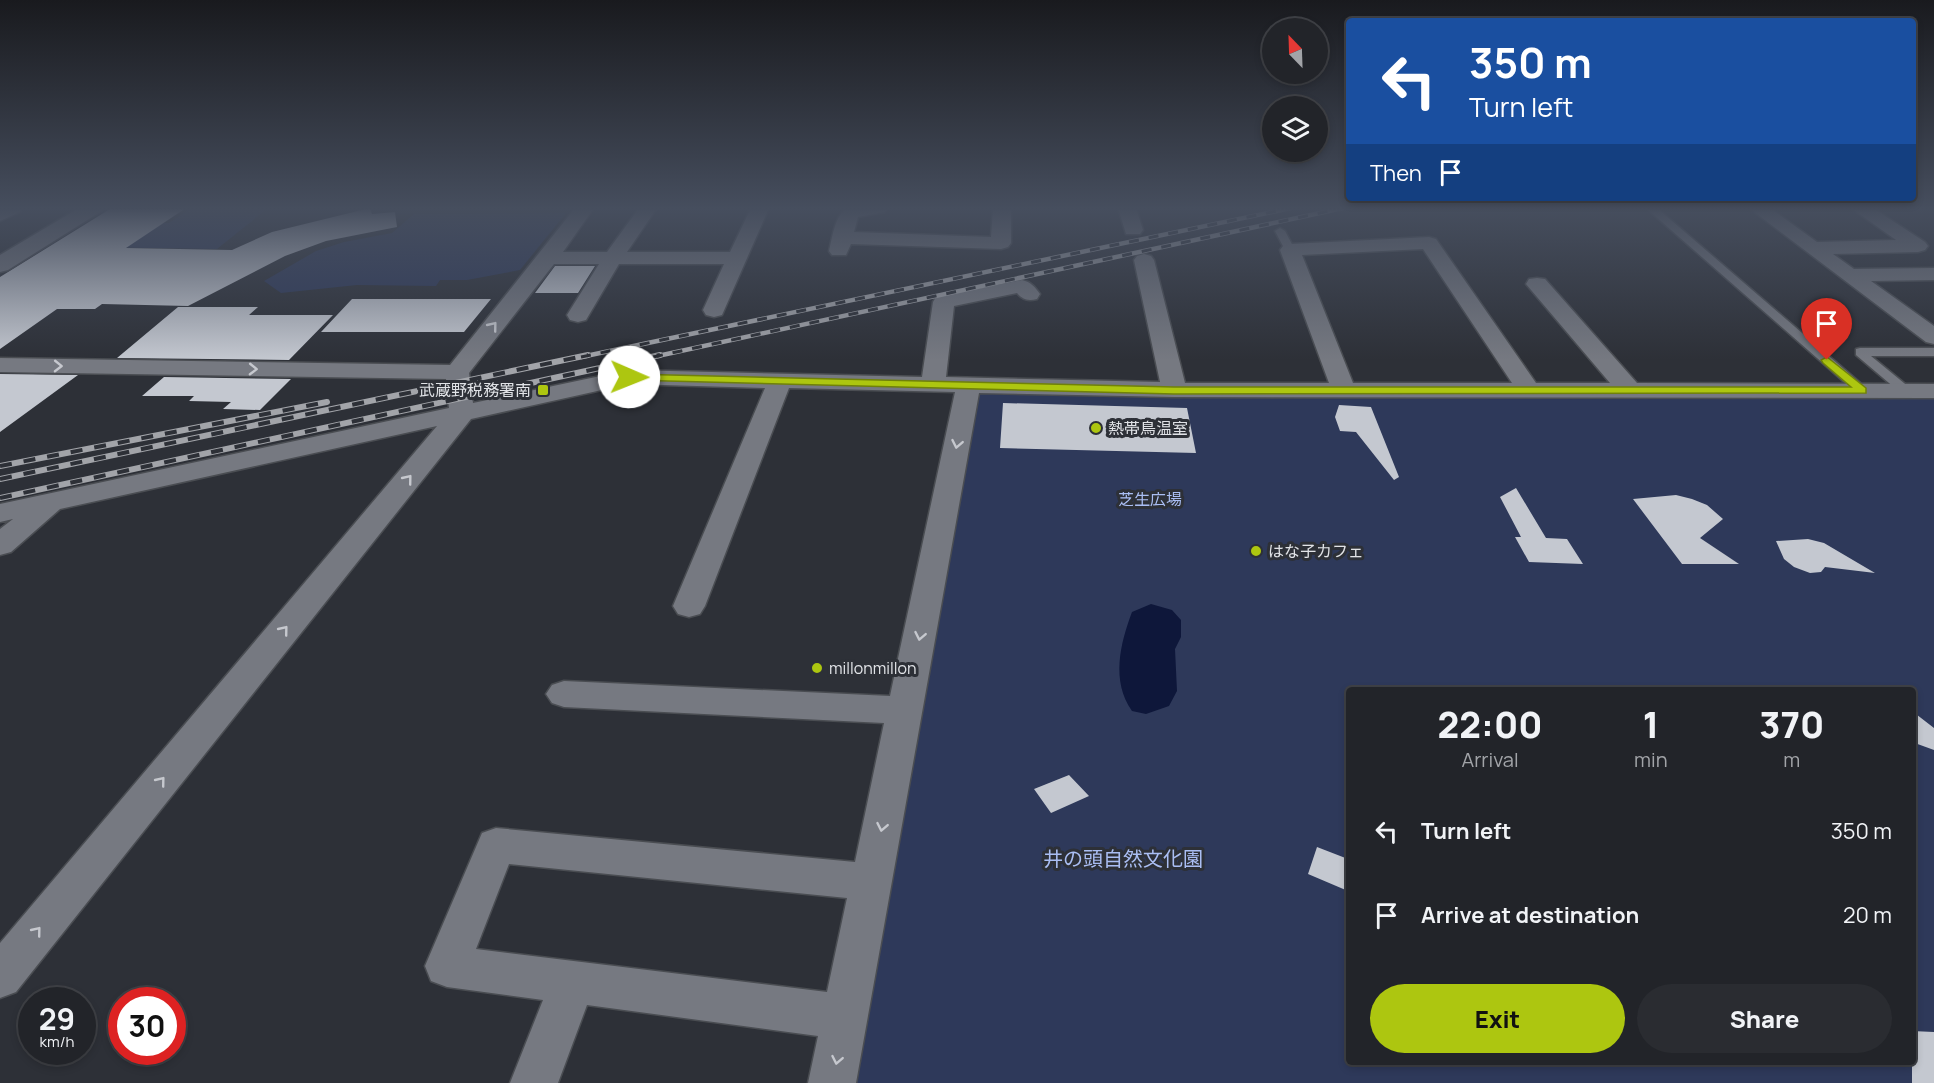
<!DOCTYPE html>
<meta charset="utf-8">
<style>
body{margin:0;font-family:Manrope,"Noto Sans JP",sans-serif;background:#2a2c31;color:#f1f3f6;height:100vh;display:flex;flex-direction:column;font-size:22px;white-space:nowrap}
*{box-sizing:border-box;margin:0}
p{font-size:20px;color:#a2a4a8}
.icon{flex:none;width:33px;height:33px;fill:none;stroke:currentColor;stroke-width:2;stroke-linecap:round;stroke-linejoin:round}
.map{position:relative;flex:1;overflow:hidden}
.sheet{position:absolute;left:1346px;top:687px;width:570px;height:378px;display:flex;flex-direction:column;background:#222429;border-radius:6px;box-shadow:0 3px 9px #0003,0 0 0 2px #3f4146}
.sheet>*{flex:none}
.top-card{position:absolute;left:1346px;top:18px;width:570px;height:183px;border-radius:6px;box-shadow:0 3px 9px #0003,0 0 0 2px #3f4146;background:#1a4fa0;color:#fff;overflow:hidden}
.needle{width:39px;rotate:337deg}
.buttons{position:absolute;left:1262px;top:18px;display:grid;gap:12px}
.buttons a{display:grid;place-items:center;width:66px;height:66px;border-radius:50%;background:#222429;box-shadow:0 3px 9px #0003,0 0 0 2px #3f4146;font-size:30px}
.speed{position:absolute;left:18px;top:987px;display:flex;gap:12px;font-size:30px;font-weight:700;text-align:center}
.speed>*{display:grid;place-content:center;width:78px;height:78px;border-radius:50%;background:#222429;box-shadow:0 3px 9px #0003,0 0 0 2px #3f4146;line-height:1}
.speed small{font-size:15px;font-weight:400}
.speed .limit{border:9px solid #d22;background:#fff;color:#111}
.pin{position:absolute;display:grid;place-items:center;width:51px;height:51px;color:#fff;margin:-62px -26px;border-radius:50% 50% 50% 0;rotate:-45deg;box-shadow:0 0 6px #0007}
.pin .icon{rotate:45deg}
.me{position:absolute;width:66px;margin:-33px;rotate:91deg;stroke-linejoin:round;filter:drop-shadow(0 0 4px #0008)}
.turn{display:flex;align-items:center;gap:21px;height:126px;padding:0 24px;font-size:27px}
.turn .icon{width:78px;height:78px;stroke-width:2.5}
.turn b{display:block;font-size:42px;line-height:51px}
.then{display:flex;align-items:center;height:57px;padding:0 24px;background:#0003;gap:12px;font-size:22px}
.eta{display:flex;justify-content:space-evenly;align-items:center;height:102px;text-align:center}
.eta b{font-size:36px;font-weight:800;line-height:42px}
.action{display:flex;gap:12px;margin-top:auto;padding:12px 24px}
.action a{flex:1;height:69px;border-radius:36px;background:#adc610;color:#111;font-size:24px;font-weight:800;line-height:69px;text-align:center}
.action a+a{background:#2a2c31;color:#f1f3f6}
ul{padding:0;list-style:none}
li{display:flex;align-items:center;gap:18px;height:84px;padding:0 24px}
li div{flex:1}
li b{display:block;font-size:22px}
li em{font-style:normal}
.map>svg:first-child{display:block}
.green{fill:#2e395a;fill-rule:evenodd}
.water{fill:#0e173a}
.building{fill:#c4c8d0}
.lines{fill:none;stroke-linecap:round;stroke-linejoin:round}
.lane-casing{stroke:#4a4d52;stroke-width:3}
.street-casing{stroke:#4a4d52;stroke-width:3}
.secondary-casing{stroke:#4a4d52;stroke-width:3}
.lane{fill:#767981;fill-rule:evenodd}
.street{fill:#767981;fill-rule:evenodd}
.secondary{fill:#767981;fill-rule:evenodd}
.rail-far1-casing{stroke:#a2a4a9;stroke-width:4.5}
.rail-casing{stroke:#a2a4a9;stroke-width:6}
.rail-far1{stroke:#2d3037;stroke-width:3;stroke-dasharray:10;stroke-linecap:butt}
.rail{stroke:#2d3037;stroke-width:4;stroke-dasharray:12;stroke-linecap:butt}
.oneway{stroke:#c6c8ce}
.route{fill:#adc610;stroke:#70810a;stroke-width:1.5}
.poi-dot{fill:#adc610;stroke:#2d3037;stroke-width:2}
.labels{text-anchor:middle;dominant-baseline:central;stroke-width:6;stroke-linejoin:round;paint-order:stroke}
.poi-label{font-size:16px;fill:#e1e3e7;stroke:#2d3037;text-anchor:start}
.park-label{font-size:16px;fill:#aabef3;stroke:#2d3037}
.near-park-label{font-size:20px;fill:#aabef3;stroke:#2d3037}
</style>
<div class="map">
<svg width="1934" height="1083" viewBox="0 0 1934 1083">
<rect width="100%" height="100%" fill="#2d3037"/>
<path class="green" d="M 191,208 L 268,208 L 217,249 L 83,247 L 122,222 L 169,223 Z
M 566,213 L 520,270 L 467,280 L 440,280 L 436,286 L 357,285 L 281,293 L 264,281 L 316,251 L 344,242 L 392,233 L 414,214 Z
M 976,393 L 1934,395 L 1934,1083 L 855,1083 ZM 1348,690 L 1912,690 L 1912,1062 L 1348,1062 Z"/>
<path class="water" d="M 1151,604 L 1172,610 L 1181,620 L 1181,637 L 1175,649 L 1177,691 L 1169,706 L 1146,714 L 1132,711 C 1111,681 1120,644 1132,612 Z"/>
<path class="building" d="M 186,208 L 126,248 L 232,250 L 272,232 L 370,208 L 372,214 L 395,212 L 397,227 L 326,241 L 285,256 L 188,306 L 102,304 L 95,309 L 57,309 L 0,349 L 0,277 L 110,209 Z
M 555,266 L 595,266 L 578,293 L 535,293 Z
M 352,299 L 491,299 L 464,332 L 321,332 Z
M 178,307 L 258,307 L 249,315 L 333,315 L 289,360 L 117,358 Z
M 0,374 L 78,375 L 0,432 Z
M 164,377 L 291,379 L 260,410 L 223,409 L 231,402 L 189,401 L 194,396 L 142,396 Z
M 1003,403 L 1187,408 L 1196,453 L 1000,448 Z
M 1339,405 L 1371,407 L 1399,477 L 1394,480 L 1356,432 L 1340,431 L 1335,417 Z
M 1516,488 L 1546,538 L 1567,539 L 1583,564 L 1529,562 L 1515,537 L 1521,537 L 1500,497 Z
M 1676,495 L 1692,499 L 1707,505 L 1723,519 L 1700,538 L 1739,564 L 1682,564 L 1633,499 Z
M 1808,539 L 1824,543 L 1875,573 L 1825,567 L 1821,572 L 1810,573 L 1794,567 L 1784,559 L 1776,541 Z
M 1912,711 L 1934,728 L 1934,750 L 1912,742 Z
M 1069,775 L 1089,796 L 1051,813 L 1034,789 Z
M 1317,847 L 1348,859 L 1348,891 L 1308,874 Z
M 1912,1031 L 1934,1032 L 1934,1083 L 1912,1083 Z"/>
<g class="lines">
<defs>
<path id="lane" d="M 1646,208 L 1657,208 L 1866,388 L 1868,391 L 1866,394 L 1858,394 Z
M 1280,228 L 1285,231 L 1295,250 L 1294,252 L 1285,250 L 1275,231 Z
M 1860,348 L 1934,348 L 1934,356 L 1871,356 L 1910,388 L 1912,391 L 1906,395 L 1902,394 L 1856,355 L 1856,349 Z"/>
<path id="street" d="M 0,208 L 22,208 L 20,212 L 0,221 Z
M 575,208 L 594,208 L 563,252 L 607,252 L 639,208 L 657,208 L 627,252 L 730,252 L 751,208 L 769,208 L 722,315 L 714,317 L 706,315 L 703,310 L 724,264 L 619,264 L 586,320 L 578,322 L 570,320 L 567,315 L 599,264 L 554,264 L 469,373 L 473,403 L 629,370 L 922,377 L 933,302 L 936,297 L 1022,280 C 1031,282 1035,287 1040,294 L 1037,299 C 1028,301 1023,300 1017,293 L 954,306 L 946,377 L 1160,382 L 1134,260 L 1137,256 L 1144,254 L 1151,256 L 1154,260 L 1185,383 L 1329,383 L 1280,250 L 1283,246 L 1290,244 L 1429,237 L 1436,239 L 1536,383 L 1610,383 L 1526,284 L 1529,279 L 1537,278 L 1545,279 L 1637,383 L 1934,384 L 1934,398 L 1174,397 L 979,393 L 856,1083 L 808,1083 L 818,1036 L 587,1005 L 558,1083 L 510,1083 L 543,1000 L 447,987 L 431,981 L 425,966 L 482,833 L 496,828 L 855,862 L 884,723 L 564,707 L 552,703 L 546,694 L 552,685 L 564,681 L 890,696 L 955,392 L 789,388 L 705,606 L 700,614 L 689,617 L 678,614 L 673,606 L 765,388 L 629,384 L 471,419 L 16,992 L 0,998 L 0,943 L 437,426 L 60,509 L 11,552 L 0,555 L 0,529 L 13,519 L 0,522 L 0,504 L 449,408 L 446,379 L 0,372 L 0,358 L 450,365 ZM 1423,249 L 1512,383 L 1353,383 L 1302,255 ZM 509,864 L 847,898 L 827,992 L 476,949 Z
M 848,208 L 887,208 L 885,212 L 858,217 L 854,232 L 991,237 L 993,208 L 1011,208 L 1011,243 L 1008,247 L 1001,249 L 851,244 L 846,255 L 832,255 L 829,251 C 832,239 835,213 848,208 Z
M 1118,208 L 1136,208 L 1143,230 L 1140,234 L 1126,234 Z
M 1749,208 L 1770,208 L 1817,242 L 1896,240 L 1851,208 L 1873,208 L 1925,242 L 1928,246 L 1925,250 L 1918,252 L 1833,254 L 1854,269 L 1934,268 L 1934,280 L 1871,281 L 1934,326 L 1934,344 L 1926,342 Z"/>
<path id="secondary" d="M 79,208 L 103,208 L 100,212 L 8,270 L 0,272 L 0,255 Z"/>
</defs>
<use href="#lane" class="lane-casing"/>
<use href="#street" class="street-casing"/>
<use href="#secondary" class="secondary-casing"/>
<use href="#lane" class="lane"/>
<use href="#street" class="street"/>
<use href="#secondary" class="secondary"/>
<defs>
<path id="rail-far1" d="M 581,357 L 1291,208
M 653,357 L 1343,208"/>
<path id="rail" d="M 0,466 L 327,402
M 0,479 L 588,355
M 0,498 L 660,355"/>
</defs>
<use href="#rail-far1" class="rail-far1-casing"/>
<use href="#rail" class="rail-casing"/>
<use href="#rail-far1" class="rail-far1"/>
<use href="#rail" class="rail"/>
</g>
<defs><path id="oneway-chevron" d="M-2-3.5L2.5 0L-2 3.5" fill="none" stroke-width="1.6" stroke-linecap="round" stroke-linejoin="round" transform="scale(1.5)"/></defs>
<g class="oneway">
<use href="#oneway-chevron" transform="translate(493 326) rotate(-51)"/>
<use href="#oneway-chevron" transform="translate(58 366) rotate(1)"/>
<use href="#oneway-chevron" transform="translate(253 369) rotate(1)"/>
<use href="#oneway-chevron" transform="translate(957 444) rotate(101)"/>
<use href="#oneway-chevron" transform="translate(408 479) rotate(-51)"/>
<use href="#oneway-chevron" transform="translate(284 630) rotate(-51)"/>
<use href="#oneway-chevron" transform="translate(920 636) rotate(101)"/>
<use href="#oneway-chevron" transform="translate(161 781) rotate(-51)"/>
<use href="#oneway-chevron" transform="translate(882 827) rotate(101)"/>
<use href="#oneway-chevron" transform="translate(37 931) rotate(-51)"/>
<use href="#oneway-chevron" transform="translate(837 1060) rotate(101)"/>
</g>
<linearGradient id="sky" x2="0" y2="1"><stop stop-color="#191a1e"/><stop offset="0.58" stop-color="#464e5e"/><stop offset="1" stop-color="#464e5e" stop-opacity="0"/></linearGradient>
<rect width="1934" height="360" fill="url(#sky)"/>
<path class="route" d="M 1827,357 L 1866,388 L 1866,393 L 1174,394 L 629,380 L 624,377 L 629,374 L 1174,387 L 1851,387 L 1823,363 L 1821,360 Z"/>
<g class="poi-dot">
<rect x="537" y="384" width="12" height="12" rx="3"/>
<circle cx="1096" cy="428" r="6"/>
<circle cx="1256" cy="551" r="6"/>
<circle cx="817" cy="668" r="6"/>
</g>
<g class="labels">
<g class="poi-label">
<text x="531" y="390" text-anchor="end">武蔵野税務署南</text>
<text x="1108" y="428">熱帯鳥温室</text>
<text x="1268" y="551">はな子カフェ</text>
<text x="829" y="668">millonmillon</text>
</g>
<g class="park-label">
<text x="1150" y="499">芝生広場</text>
</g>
<g class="near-park-label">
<text x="1123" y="858">井の頭自然文化園</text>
</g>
</g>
</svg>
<div class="buttons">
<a><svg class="needle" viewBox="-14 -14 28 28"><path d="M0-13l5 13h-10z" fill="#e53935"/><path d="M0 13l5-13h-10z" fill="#a2a4a8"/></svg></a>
<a><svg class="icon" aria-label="layers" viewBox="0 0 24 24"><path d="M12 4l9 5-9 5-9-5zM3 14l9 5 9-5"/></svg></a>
</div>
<div class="speed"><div>29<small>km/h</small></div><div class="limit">30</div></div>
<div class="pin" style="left:1827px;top:360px;background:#d93025"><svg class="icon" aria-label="arrive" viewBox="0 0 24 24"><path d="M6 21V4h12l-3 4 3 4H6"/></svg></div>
<svg class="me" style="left:629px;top:377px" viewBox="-20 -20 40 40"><circle r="19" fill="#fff"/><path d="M0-13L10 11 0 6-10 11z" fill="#adc610"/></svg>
<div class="top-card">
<div class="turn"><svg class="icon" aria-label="left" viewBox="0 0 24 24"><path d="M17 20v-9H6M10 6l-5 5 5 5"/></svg><div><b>350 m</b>Turn left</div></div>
<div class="then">Then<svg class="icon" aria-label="arrive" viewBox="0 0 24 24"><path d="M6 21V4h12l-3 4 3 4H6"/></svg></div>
</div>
<section class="sheet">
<div class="eta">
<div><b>22:00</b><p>Arrival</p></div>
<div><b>1</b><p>min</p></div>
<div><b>370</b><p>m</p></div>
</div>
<ul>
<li><svg class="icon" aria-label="left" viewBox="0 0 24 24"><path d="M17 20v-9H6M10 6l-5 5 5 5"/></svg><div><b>Turn left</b></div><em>350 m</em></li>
<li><svg class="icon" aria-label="arrive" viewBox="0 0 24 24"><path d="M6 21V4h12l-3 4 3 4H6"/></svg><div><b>Arrive at destination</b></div><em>20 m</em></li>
</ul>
<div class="action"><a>Exit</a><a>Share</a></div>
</section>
</div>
